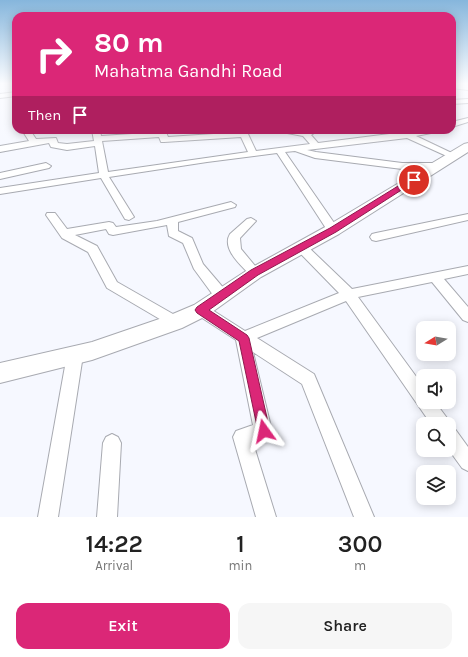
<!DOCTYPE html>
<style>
body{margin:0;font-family:Karla,sans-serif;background:#f6f6f6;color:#222;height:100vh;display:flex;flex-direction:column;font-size:15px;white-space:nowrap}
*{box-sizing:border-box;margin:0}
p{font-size:13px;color:#767676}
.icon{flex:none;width:22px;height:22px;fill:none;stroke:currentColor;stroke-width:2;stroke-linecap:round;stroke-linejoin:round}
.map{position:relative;height:517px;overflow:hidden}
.panel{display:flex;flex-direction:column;background:#fff;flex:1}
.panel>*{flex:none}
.banner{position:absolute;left:12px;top:12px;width:444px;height:122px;border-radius:12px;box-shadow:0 2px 10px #0003;background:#db2777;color:#fff;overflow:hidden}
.needle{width:26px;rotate:259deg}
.buttons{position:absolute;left:416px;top:321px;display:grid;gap:8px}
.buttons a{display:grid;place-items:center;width:40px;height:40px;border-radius:8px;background:#fff;box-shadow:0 2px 10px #0003;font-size:20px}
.pin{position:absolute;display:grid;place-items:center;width:34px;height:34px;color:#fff;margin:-17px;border:2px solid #fff;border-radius:50%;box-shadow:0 1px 4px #0007}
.me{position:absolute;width:44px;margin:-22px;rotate:348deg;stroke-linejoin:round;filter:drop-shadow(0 0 3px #0008)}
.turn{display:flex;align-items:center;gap:14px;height:84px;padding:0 16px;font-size:18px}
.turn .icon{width:52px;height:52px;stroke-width:2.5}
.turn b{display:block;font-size:28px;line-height:34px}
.then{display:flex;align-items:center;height:38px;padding:0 16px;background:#0003;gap:8px;font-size:15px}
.eta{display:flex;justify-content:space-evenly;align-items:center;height:68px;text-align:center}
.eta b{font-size:24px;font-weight:600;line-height:28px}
.cta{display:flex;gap:8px;margin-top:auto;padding:8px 16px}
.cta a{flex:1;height:46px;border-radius:12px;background:#db2777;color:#fff;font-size:16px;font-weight:600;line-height:46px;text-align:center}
.cta a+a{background:#f6f6f6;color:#222}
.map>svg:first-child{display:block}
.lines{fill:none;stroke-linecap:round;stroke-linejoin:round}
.street-casing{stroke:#a8aab1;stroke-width:2}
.secondary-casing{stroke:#a8aab1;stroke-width:2}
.street{fill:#fff;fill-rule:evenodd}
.secondary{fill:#fff;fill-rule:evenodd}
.route{fill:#db2777;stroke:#8e194d}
</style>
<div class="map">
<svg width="468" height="517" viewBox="0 0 468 517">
<rect width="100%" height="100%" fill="#f6f8ff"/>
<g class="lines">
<defs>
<path id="street" d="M 16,92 L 16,96 L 0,98 L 0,94 Z
M 468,99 L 468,103 L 452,104 L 452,100 Z
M 468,118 L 468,122 L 452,127 L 452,122 Z
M 22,130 L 30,130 L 36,139 L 56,138 L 58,143 L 67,144 L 94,141 L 92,130 L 100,130 L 101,136 L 163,132 L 166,132 L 168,137 L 244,132 L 248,134 L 256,151 L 310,144 L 303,136 L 282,132 L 278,130 L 305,131 L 319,130 L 311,135 L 318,143 L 421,130 L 437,130 L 436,132 L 416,136 L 458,156 L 457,158 L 451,158 L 407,138 L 307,150 L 316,152 L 402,163 L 438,163 L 443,166 L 441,168 L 402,169 L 315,158 L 295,151 L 285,152 L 339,230 L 337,233 L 329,233 L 277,153 L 207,162 L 109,177 L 134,217 L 129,220 L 125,219 L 101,178 L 0,194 L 0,188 L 99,173 L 95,146 L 67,150 L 51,147 L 49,143 L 0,152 L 0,146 L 29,141 ZM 159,137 L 161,142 L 164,142 L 241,137 L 248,152 L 108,172 L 102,141 Z
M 46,163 L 51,166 L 49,168 L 0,179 L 0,173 Z
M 231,202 L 236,205 L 235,207 L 178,222 L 178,231 L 192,238 L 203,264 L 226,291 L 228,295 L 226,299 L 221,300 L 216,299 L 194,269 L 183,243 L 169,236 L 167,225 L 113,235 L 109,234 L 106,229 L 75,235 L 97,246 L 117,282 L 180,318 L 182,322 L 180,326 L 175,328 L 107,288 L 88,252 L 62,238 L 46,215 L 47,213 L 55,213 L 67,229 L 109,222 L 113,223 L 116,227 L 157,221 Z
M 468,214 L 468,220 L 376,241 L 372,240 L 370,237 L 372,234 L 376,233 Z
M 251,218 L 256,221 L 240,238 L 241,249 L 261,273 L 259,276 L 255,277 L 251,276 C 242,266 221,249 230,234 L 247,219 Z
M 301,243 L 305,244 L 352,289 L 468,266 L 468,274 L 444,279 L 468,307 L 468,322 L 463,320 L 432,282 L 358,297 L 423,386 L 423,402 L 435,402 L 447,418 L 450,424 L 449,425 L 449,424 L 431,424 L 346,301 L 257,338 L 314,374 L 374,517 L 354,517 L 302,384 L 253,352 L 272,431 L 269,437 L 253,443 L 276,517 L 256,517 L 233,437 L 236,431 L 253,425 L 236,340 L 196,314 L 194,310 L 196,306 L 201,305 L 206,306 L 245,331 L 339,293 L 297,250 L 295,247 L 297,244 Z
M 75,348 L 80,350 L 83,355 L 58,517 L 38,517 L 67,355 L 70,350 Z
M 449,426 L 455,429 L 468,447 L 468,471 L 462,468 L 449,450 Z
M 112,434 L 118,437 L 121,443 L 117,517 L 97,517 L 103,443 L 106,437 Z"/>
<path id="secondary" d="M 452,83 L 468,84 L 468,90 L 452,88 Z
M 468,143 L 468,152 L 339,234 L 261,277 L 208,315 L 182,328 L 92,360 L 0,383 L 0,363 L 92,342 L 168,316 L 194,305 L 249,269 L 327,226 L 464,144 Z"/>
</defs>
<use href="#street" class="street-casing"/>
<use href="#secondary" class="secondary-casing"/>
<use href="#street" class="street"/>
<use href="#secondary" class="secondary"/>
</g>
<linearGradient id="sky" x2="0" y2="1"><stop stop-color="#86b6dc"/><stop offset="0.54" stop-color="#fbfcff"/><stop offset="1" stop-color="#fbfcff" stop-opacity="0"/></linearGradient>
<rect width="468" height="155" fill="url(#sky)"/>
<path class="route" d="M 411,178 L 414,178 L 417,180 L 336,232 L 258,275 L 209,310 L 247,335 L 249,338 L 270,431 L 268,436 L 264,438 L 259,436 L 239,341 L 197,313 L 195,310 L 197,307 L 251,270 L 330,228 Z"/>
</svg>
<div class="buttons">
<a><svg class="needle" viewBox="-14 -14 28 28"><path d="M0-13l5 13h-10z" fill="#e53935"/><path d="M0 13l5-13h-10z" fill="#767676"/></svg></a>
<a><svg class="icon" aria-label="sound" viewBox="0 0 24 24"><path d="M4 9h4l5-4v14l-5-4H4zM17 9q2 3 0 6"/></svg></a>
<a><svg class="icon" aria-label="search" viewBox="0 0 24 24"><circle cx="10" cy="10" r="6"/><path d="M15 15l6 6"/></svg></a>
<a><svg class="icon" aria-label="layers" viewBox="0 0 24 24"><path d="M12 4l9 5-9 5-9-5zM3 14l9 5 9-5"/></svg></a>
</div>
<div class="pin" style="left:414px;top:180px;background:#d93025"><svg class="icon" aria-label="arrive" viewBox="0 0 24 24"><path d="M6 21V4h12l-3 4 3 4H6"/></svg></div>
<svg class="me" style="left:264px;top:431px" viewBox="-20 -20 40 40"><path d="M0-17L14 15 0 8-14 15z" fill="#db2777" stroke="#fff" stroke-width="4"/></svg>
<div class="banner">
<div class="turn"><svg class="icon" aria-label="right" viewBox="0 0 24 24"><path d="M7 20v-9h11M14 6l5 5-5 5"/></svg><div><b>80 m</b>Mahatma Gandhi Road</div></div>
<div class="then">Then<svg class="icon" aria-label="arrive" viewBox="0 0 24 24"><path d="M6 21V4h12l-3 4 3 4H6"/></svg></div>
</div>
</div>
<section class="panel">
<div class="eta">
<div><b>14:22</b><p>Arrival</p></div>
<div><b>1</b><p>min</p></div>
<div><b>300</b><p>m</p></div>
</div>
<div class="cta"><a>Exit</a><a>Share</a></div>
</section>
